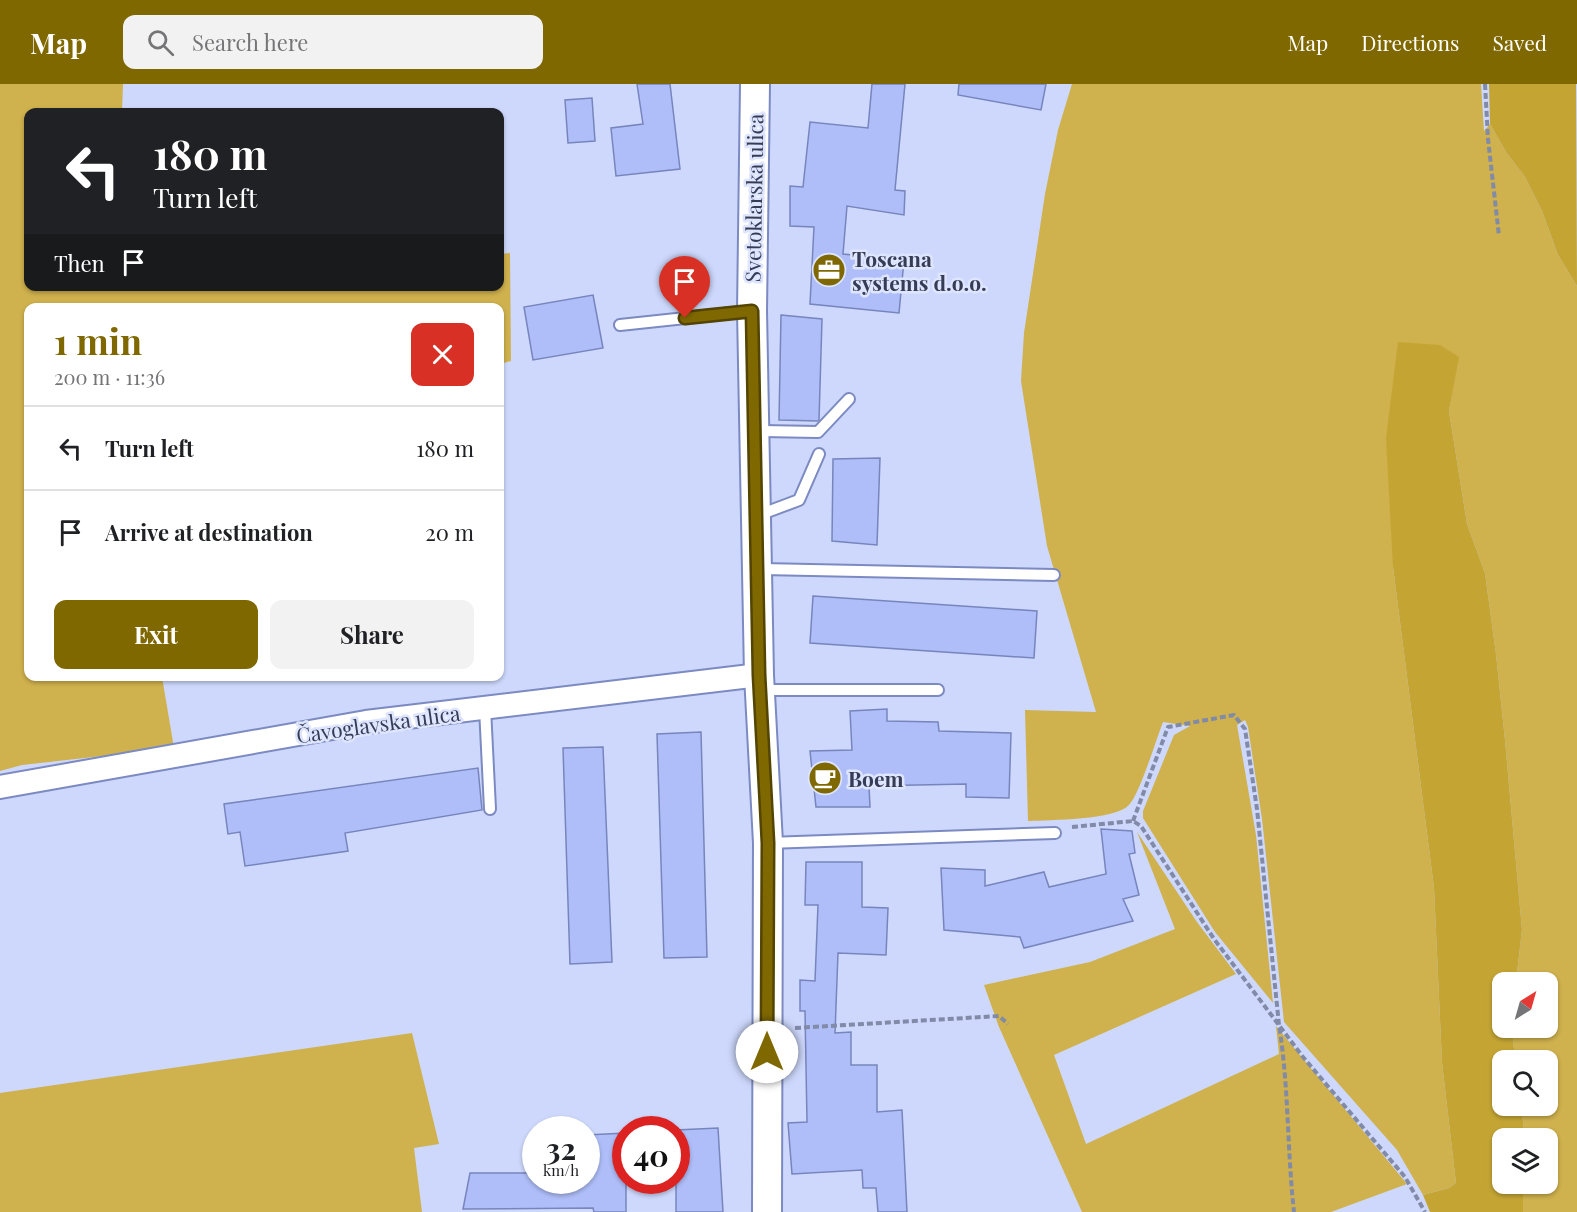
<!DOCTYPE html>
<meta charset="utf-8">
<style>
body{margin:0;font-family:"Playfair Display",serif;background:#f2f2f2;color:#202124;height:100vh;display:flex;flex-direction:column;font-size:22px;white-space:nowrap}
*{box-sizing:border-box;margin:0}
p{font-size:20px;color:#757577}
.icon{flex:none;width:33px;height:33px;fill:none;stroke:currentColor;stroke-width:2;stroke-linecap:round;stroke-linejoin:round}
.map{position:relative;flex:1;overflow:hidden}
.panel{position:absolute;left:24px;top:219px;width:480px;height:378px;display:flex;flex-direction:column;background:#fff;border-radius:12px;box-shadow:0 2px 4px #0004}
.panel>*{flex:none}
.top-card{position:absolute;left:24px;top:24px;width:480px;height:183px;border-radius:12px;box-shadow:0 2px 4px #0004;background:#202124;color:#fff;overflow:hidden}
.needle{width:39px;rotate:37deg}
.buttons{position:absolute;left:1492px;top:888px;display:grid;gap:12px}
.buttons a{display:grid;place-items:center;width:66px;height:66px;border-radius:12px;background:#fff;box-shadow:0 2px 4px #0004;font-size:30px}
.speed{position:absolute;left:522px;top:1032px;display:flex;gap:12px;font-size:30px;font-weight:700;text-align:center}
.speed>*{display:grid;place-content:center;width:78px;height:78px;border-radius:50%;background:#fff;box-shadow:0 2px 4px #0004;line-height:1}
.speed small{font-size:15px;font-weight:400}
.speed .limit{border:9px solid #d22;background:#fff;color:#111}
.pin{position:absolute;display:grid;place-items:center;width:51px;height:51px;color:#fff;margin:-62px -26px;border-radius:50% 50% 50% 0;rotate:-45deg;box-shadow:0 0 6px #0007}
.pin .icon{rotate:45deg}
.me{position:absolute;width:66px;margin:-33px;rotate:0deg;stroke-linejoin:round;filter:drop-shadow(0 0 4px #0008)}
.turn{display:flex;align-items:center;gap:21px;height:126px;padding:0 30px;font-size:27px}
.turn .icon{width:78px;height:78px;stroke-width:2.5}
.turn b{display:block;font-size:42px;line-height:51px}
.then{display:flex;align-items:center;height:57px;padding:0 30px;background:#0003;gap:12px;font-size:22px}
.round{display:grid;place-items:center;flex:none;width:63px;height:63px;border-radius:12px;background:#f2f2f2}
.head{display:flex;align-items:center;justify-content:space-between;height:102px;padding:0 30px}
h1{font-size:36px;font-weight:700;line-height:45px;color:#806800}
.action{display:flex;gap:12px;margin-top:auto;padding:12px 30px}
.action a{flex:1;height:69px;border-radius:12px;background:#806800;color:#fff;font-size:24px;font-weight:700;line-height:69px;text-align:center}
.action a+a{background:#f2f2f2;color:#202124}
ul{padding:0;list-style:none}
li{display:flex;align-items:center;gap:18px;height:84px;padding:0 30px;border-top:2px solid #e0e0e0}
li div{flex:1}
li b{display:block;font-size:22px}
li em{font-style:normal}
header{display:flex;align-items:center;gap:36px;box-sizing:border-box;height:84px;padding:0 30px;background:#806800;color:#fff}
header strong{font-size:28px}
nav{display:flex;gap:33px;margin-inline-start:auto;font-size:21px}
.search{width:420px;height:54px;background:#f2f2f2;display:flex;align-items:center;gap:15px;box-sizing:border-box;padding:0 21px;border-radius:12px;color:#757577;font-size:22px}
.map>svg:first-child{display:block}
.green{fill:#cfb14d}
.forest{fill:#c4a534}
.building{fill:#afbef9;stroke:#7785bc;stroke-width:1.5}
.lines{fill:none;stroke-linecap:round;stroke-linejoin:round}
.service-casing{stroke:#7c8ac1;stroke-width:14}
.minor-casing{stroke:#7c8ac1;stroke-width:26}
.tertiary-casing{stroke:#7c8ac1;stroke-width:32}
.path{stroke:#818aa7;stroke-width:4;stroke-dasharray:6 3;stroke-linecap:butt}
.service{stroke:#fff;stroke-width:10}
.minor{stroke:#fff;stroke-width:22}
.tertiary{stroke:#fff;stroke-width:28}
.route-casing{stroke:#534400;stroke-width:15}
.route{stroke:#806800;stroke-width:10}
.labels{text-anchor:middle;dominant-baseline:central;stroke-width:5;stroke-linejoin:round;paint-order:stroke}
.street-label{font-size:21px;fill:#363c54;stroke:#dee5fe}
.poi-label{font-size:21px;font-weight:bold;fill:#363c54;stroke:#dee5fe;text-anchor:start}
</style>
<header>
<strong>Map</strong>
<div class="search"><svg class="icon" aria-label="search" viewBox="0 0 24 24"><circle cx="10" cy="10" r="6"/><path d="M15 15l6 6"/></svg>Search here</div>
<nav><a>Map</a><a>Directions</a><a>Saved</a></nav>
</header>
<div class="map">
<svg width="1577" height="1128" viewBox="0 0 1577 1128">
<rect width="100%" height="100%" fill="#cdd8fc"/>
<path class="green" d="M 0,0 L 123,0 L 122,28 L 28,28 L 28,202 L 500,202 L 500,170 L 510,169 L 511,277 L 500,280 L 500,224 L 28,224 L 28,592 L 162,593 L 174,664 L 22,681 L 0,687 Z
M 1072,0 L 1481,0 L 1484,47 L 1490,40 L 1506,68 L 1525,93 L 1542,127 L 1558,171 L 1577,202 L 1577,1128 L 1523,1128 L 1523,1100 L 1548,1100 L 1548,1054 L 1525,1054 L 1521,1022 L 1548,1022 L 1548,976 L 1515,976 L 1512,944 L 1548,944 L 1548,898 L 1516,898 L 1522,846 L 1505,656 L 1496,570 L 1485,489 L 1467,440 L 1449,327 L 1458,273 L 1393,483 L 1434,804 L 1442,979 L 1456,1099 L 1449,1104 L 1423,1111 L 1397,1066 L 1284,938 L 1262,735 L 1248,643 L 1245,636 L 1237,641 L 1256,751 L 1273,919 L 1215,848 L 1143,734 L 1143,727 L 1174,651 L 1190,642 L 1163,638 C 1156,656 1140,709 1129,721 C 1115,736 1050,736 1028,737 L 1025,626 L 1096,628 L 1047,462 L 1021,297 L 1024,249 L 1045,110 L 1058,46 Z
M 1137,748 L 1197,838 L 1236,890 L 1054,971 L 1086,1060 L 1279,970 L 1276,942 L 1407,1100 L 1331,1128 L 1082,1128 L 999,943 L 984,901 L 1090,878 L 1175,845 Z
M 412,949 L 439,1060 L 414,1064 L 422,1128 L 0,1128 L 0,1009 Z"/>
<path class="forest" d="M 1489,0 L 1576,0 L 1577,202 L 1558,171 L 1542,127 L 1525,93 L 1506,68 L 1490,40 Z
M 1398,258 L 1440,261 L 1459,273 L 1449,327 L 1467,440 L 1485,489 L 1496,570 L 1505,656 L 1522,846 L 1516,898 L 1503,898 L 1503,944 L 1512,944 L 1515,976 L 1503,976 L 1503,1022 L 1521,1022 L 1525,1054 L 1503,1054 L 1503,1100 L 1523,1100 L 1523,1128 L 1430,1128 L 1423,1111 L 1449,1104 L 1456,1099 L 1442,979 L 1434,804 L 1393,483 L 1386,354 Z"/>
<path class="building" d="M 637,0 L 670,0 L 680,85 L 616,92 L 611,44 L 643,40 Z
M 872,0 L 905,0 L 895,106 L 905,107 L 904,131 L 847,122 L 843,170 L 904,176 L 899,229 L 810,220 L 814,143 L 790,142 L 790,102 L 803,103 L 810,38 L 868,44 Z
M 959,0 L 1046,0 L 1041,26 L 958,11 Z
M 592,14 L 595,57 L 568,59 L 565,16 Z
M 593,211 L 603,264 L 533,276 L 524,223 Z
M 781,231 L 822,235 L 819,336 L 818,337 L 779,336 Z
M 880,374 L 877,461 L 832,457 L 833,375 Z
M 813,512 L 1037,527 L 1034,574 L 810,559 Z
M 887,625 L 887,637 L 938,638 L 939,647 L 1011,649 L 1009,714 L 966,713 L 966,700 L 869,702 L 870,723 L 816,723 L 810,667 L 852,666 L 850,627 Z
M 701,648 L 707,873 L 664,874 L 657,650 Z
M 603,663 L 612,878 L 570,880 L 563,664 Z
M 478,684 L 482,726 L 345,749 L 348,767 L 245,782 L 240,748 L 228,750 L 224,720 Z
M 1101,745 L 1132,747 L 1135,769 L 1129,770 L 1139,811 L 1123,815 L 1133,837 L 1024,864 L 1020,853 L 944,846 L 941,784 L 985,786 L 985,802 L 1044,788 L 1049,803 L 1106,790 Z
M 806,778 L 862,778 L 862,823 L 888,824 L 886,871 L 838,869 L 835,949 L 851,948 L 851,981 L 877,981 L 877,1028 L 902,1026 L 907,1128 L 878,1128 L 876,1104 L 863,1104 L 862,1086 L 792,1090 L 788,1039 L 807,1038 L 805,927 L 800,927 L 800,896 L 815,897 L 818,821 L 805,821 Z
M 718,1044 L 723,1128 L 676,1128 L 676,1046 Z
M 626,1049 L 626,1128 L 594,1128 L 593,1124 L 463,1125 L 470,1089 L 536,1089 L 536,1096 L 586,1096 L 586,1051 Z"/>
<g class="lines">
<defs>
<path id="service" d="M 620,241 L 751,227
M 756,347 L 818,348 L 849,315
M 759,431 L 799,416 L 819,370
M 757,485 L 1054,491
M 760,606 L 938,606
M 485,624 L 490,725
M 768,759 L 1055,749"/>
<path id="minor" d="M 0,703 L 366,638 L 759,591"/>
<path id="tertiary" d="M 755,0 L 752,227 L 759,591 L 768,759 L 767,1128"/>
</defs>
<use href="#service" class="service-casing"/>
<use href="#minor" class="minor-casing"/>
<use href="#tertiary" class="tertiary-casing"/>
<path class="path" d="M 1485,0 L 1488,55 L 1499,152
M 1133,737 L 1168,643 L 1234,631 L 1245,645 L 1257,725 L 1279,941 C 1289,1003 1287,1066 1294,1128
M 1072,743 L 1133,737 L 1141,742 L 1214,855 L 1303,973 L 1405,1093 L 1425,1128
M 795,944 L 999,932 L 1008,940"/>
<use href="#service" class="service"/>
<use href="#minor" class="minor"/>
<use href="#tertiary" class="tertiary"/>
</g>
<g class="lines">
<defs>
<path id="route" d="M 685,234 L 752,227 L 759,591 L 768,759 L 767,968"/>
</defs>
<use href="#route" class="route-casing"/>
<use href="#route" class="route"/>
</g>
<defs>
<symbol id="office-disc" viewBox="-11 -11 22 22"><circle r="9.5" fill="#806800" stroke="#dee5fe"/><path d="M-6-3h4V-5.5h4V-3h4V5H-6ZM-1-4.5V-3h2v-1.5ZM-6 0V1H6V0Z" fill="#fff"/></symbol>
<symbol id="cafe-disc" viewBox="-11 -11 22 22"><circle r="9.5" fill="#806800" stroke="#dee5fe"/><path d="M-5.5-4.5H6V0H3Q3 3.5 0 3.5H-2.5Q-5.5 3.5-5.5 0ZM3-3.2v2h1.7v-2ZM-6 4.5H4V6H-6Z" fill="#fff"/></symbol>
</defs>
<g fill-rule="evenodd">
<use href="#office-disc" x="810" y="167" width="38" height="38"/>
<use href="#cafe-disc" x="806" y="675" width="38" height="38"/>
</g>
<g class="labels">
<g class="street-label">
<text transform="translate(753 114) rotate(-89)">Svetoklarska ulica</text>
<text transform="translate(378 639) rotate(-8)">Čavoglavska ulica</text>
</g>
<g class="poi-label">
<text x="852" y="174">Toscana<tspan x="852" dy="24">systems d.o.o.</tspan></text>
<text x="848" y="694">Boem</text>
</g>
</g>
</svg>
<div class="buttons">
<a><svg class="needle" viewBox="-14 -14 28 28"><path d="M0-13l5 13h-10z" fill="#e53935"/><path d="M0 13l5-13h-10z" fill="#757577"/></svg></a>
<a><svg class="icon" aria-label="search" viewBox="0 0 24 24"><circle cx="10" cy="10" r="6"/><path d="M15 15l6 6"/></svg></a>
<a><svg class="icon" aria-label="layers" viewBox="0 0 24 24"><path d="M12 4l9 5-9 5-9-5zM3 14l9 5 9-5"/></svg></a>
</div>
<div class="speed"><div>32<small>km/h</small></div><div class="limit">40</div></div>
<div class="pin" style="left:685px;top:234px;background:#d93025"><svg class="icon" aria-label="arrive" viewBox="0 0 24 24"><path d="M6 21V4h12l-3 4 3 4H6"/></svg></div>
<svg class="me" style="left:767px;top:968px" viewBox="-20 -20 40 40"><circle r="19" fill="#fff"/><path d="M0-13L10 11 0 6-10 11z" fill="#806800"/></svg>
<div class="top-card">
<div class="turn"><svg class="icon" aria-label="left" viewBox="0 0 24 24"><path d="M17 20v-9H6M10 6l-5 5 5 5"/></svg><div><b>180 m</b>Turn left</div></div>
<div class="then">Then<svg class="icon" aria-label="arrive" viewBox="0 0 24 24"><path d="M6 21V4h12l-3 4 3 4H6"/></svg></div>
</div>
<section class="panel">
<div class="head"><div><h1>1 min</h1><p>200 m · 11:36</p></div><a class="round" style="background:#d93025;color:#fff"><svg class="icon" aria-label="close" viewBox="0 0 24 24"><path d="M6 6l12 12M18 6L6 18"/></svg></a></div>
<ul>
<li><svg class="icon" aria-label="left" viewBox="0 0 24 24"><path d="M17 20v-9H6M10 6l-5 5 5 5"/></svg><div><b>Turn left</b></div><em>180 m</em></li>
<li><svg class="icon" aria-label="arrive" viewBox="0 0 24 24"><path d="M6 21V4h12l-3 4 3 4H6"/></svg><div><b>Arrive at destination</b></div><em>20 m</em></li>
</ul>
<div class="action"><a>Exit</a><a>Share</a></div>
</section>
</div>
